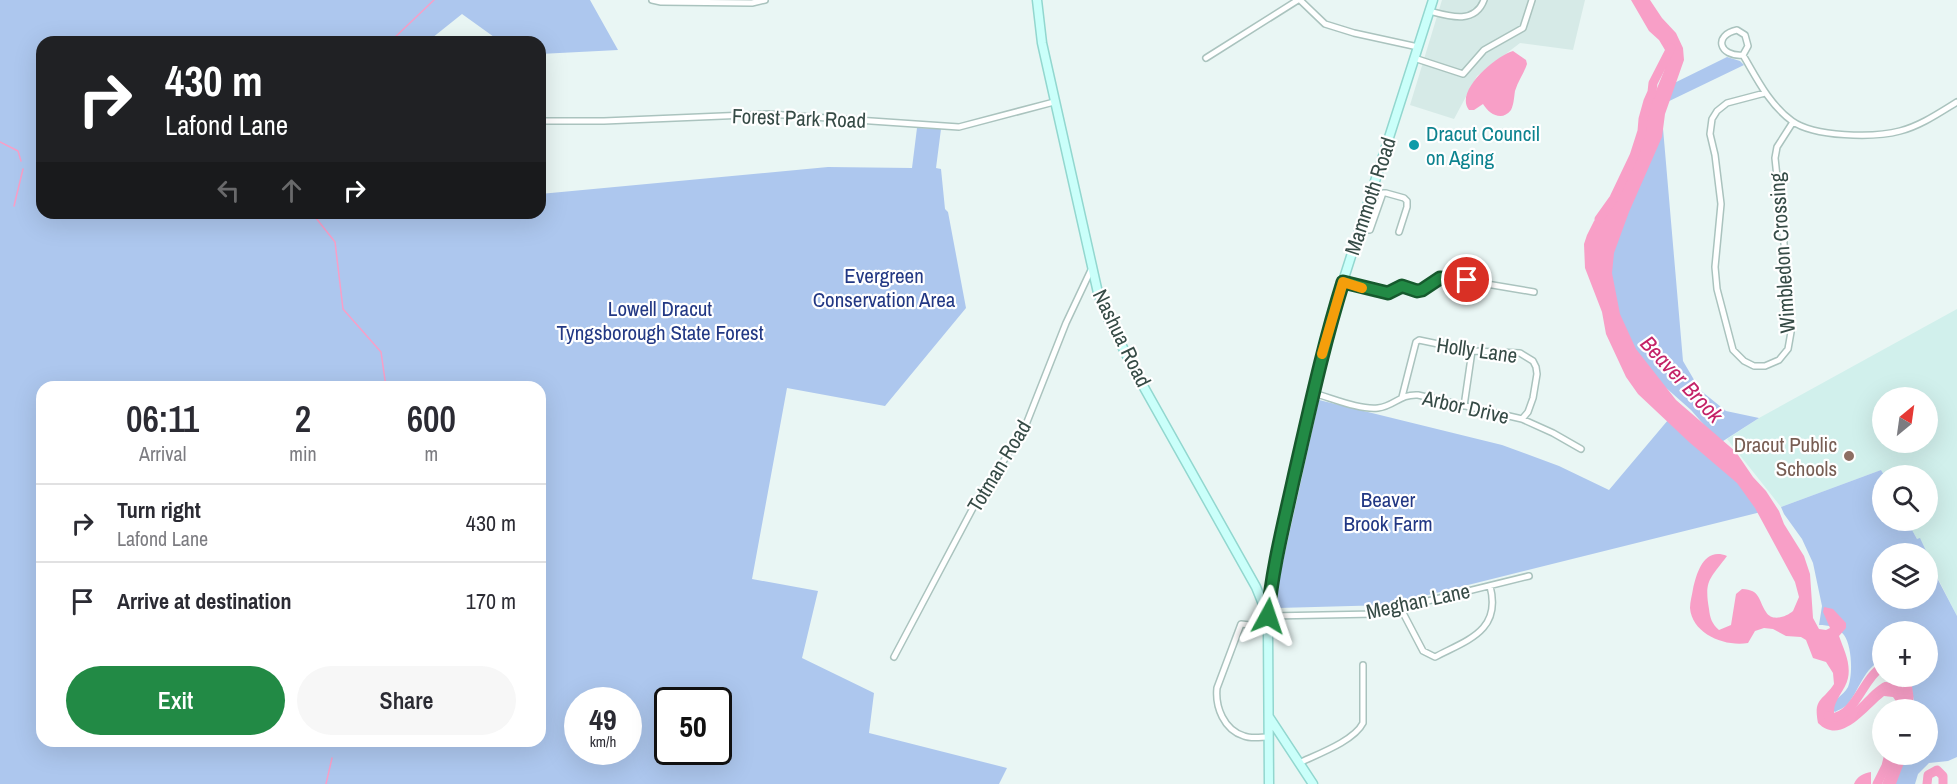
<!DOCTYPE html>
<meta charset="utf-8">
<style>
body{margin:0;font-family:"Archivo Narrow",sans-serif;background:#f7f7f7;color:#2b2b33;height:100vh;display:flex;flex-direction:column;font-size:22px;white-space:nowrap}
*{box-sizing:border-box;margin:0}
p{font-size:20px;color:#7c7c81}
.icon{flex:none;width:33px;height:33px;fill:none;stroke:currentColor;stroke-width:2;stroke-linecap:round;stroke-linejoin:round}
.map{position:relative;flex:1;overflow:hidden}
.details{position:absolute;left:36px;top:381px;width:510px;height:366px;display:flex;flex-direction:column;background:#fff;border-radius:18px;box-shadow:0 6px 24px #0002}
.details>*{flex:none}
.hud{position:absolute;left:36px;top:36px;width:510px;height:183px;border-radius:18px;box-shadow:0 6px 24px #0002;background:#202124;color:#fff;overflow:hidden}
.needle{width:39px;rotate:29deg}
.tools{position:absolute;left:1872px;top:387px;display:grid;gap:12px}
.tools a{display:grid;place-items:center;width:66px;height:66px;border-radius:50%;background:#fff;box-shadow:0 6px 24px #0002;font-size:30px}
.speed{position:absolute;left:564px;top:687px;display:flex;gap:12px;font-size:30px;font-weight:700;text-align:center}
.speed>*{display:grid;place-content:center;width:78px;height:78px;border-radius:50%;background:#fff;box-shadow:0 6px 24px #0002;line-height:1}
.speed small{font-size:15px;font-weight:400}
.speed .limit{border:3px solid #111;border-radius:9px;background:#fff;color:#111}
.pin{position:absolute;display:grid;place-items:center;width:51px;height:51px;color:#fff;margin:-26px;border:3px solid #fff;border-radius:50%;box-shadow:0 2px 6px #0007}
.me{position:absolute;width:66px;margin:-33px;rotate:5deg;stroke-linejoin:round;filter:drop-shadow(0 0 4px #0008)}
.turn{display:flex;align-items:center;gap:21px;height:126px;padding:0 30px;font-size:27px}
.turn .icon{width:78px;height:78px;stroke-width:2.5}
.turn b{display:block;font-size:42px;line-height:51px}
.lanes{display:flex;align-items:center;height:57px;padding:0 30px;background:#0003;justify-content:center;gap:30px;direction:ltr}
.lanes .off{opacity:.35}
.eta{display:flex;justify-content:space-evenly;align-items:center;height:102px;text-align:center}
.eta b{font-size:36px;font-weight:600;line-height:42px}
.button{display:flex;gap:12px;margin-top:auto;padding:12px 30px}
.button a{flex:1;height:69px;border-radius:36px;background:#228a45;color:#fff;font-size:24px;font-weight:600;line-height:69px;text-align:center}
.button a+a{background:#f7f7f7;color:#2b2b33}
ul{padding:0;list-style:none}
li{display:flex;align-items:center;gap:18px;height:78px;padding:0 30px;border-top:2px solid #e1e1e2}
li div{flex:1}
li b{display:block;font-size:22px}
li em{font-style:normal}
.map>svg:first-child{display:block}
.residential{fill:#d6eae7}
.education{fill:#d1f0ec;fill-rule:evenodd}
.green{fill:#adc7ee;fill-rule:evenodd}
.water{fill:#f89fc7}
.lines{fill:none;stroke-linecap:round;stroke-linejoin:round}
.stream{stroke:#f89fc7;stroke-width:1.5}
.river{stroke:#f89fc7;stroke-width:9}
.minor-casing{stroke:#aac3be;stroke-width:8}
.secondary-casing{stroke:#92d7cf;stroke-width:11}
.minor{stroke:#fff;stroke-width:5}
.secondary{stroke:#cafffa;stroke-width:8}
.route-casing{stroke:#165a2d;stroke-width:15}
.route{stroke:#228a45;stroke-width:10}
.slow{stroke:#f59e0b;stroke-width:10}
.culture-dot{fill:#0f9aa8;stroke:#fff;stroke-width:2}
.education-dot{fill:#8d6e63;stroke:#fff;stroke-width:2}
.labels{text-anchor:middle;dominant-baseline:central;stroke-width:4.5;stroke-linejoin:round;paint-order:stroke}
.street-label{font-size:21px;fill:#364b46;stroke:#fff}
.culture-label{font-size:21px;fill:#0d838f;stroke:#fff;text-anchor:start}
.park-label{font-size:21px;fill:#223884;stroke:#fff}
.education-label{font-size:21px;fill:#785e54;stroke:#fff;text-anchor:end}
.water-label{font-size:22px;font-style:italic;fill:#c42267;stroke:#fff}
</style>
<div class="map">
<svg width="1957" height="784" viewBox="0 0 1957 784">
<rect width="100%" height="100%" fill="#e9f6f4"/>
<path class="residential" d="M 1442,0 L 1585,0 L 1573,50 L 1520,43 L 1477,76 L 1454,119 L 1410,105 Z"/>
<path class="education" d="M 1957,309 L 1957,616 L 1928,559 L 1928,554 L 1925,553 L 1907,521 L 1928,520 L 1928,476 L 1884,475 L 1881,470 L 1781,507 L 1727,439 L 1759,418 ZM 1882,398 L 1928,398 L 1928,442 L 1882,442 Z"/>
<path class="green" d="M 0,0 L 590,0 L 618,50 L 540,54 L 540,42 L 501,42 L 462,14 L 427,42 L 42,42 L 42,213 L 540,213 L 540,194 L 828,167 L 912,168 L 917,128 L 941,129 L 936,168 L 941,169 L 945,209 L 948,212 L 966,308 L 885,406 L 787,388 L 752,579 L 818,591 L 802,658 L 874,693 L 869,733 L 1007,768 L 999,784 L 0,784 ZM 42,387 L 540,387 L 540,741 L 42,741 ZM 578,700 L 628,700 L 628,752 L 578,752 ZM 718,700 L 718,752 L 668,752 L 668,700 Z
M 1727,57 L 1740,61 L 1744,65 L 1661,105 L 1683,361 L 1700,390 L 1726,411 L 1759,418 L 1720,443 L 1691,410 L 1638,363 L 1612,314 L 1608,215 L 1633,179 L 1656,92 Z
M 1319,400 L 1502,445 L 1559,466 L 1609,490 L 1679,407 L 1769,510 L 1388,605 L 1278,608 L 1278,584 Z
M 1881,470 L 1884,475 L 1882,476 L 1882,520 L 1907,521 L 1917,539 L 1920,538 L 1927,553 L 1882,554 L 1882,598 L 1928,598 L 1928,555 L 1935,574 L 1957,616 L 1957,757 L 1948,761 L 1929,763 L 1918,774 L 1915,784 L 1885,784 L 1899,755 L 1928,754 L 1928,710 L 1915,709 L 1910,677 L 1928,676 L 1928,632 L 1882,632 L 1882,661 C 1865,665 1858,693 1847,705 C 1844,708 1838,710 1835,712 L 1831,709 C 1832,700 1843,696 1848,687 C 1853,675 1852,646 1844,635 C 1838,627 1828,625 1819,625 L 1822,606 L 1813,563 L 1802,539 L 1784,514 L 1781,507 Z"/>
<path class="water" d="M 1631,0 L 1650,0 L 1662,18 L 1676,33 L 1683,48 L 1684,60 L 1665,114 L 1662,137 L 1629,212 L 1614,253 L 1612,273 L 1620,314 L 1636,349 L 1676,400 L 1736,452 L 1753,477 L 1766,491 L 1779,511 L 1784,524 L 1804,556 L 1810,574 L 1813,618 L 1819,629 L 1826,630 L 1830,628 L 1823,612 L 1824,607 L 1833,609 L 1846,623 L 1846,628 L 1839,636 C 1844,650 1851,663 1848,678 C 1845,692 1830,703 1835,717 C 1855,715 1865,694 1881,684 C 1885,681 1886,682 1890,683 C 1907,684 1909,695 1912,709 L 1897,709 L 1898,704 L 1893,697 L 1884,696 C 1866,710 1841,746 1818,723 C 1813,698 1823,701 1834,684 L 1833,673 L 1826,662 L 1813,658 L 1806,640 L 1801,637 L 1786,636 L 1773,629 L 1764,628 L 1755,631 L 1748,643 C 1725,647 1692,634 1690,608 C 1690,602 1692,595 1693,589 C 1697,572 1704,547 1727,556 C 1710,579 1704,580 1709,609 C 1710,618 1712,624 1719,630 L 1731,625 L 1736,594 L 1742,589 C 1761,590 1758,600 1766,612 C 1772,622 1786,617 1793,611 L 1799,597 L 1795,582 L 1755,508 L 1737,483 L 1689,442 L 1638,394 L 1626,377 L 1606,334 L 1602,312 L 1585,268 L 1584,244 L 1587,235 L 1594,221 L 1620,194 L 1630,172 L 1640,130 L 1664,71 L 1667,60 L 1665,50 L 1659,40 L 1649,31 Z
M 1513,51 L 1526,60 L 1527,64 C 1524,73 1518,81 1515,91 C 1514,97 1514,104 1511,110 C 1502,122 1489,114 1483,104 L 1474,110 L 1469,110 C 1454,91 1496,56 1513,51 Z
M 1891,755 L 1907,755 L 1896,784 L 1882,784 L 1888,770 Z
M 1871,772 L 1871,784 L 1854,784 C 1857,776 1864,773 1871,772 Z"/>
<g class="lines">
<path class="stream" d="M 390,42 L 434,0
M 0,142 L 18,151 L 21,161
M 14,206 L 23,169
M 312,213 L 335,242 L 343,309 L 381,352 L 386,387
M 332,746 L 340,741
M 326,784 L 332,758"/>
<path class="river" d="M 1599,219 L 1614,198 L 1634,156 L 1642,131 L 1643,119 L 1648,101 L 1652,92 L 1653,83 L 1671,48
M 1906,676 L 1909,697 L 1908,710
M 1828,716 L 1830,718 C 1856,717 1862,679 1882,667
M 1877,784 L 1886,766 L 1889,754
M 1927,784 L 1928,775 L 1937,770 L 1943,776 L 1943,784"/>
<defs>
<path id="minor" d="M 652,0 L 661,2 L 752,3 L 765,0
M 1300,0 L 1325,24 L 1354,33 L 1418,47
M 1429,11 C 1448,16 1475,25 1484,0
M 1737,30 L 1745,35 L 1748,46 L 1743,55 C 1719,57 1713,35 1737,30 Z
M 1743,55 C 1757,79 1769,104 1792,121 C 1814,137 1874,138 1900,131 C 1920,126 1939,113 1957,102
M 1206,58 L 1298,0
M 1414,58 L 1463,74 L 1484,50 L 1523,28 L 1532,0
M 1765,93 L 1727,103 L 1717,111 L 1712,119 L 1710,134 L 1715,155 L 1721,204 L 1715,267 L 1717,289 L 1733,350 L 1744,361 L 1754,366 L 1765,366 L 1779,360 L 1788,349 L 1791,332 L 1783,298 L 1785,253 L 1775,158 L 1777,147 L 1793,122
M 540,121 L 604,121 L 769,114 L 959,127 L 1054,102
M 1360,229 L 1370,230 L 1383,193 L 1386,193 L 1404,198 L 1407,201 L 1407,207 L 1399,232
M 1343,283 L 1388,293 L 1402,286 C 1407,287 1412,292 1417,291 C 1425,291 1434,279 1445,277 L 1534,292
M 1313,393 C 1332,398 1359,410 1378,408 C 1395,406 1399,394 1418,395 L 1522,419 L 1553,433 L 1581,449
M 1402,397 L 1416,342 L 1419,340 L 1472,351 L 1520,353 L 1533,361 L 1536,367 L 1537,374 L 1533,398 L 1528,412 L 1522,419
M 1464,406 L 1472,351
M 1401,609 L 1423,651 L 1435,657 C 1467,640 1502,631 1490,586
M 1268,616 L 1375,614 L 1529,576
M 1268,627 L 1241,624 L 1217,688 C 1215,707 1224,730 1244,736 C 1251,739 1261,737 1269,737
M 894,657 L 974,506 L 1020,436 L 1027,422 L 1066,323 L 1091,270
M 1299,763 C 1318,754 1354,741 1363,723 L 1363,665"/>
<path id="secondary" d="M 1037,0 L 1042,43 L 1098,293 L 1107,316 L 1132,366 L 1256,587 L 1267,614
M 1269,717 L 1313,784
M 1269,784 L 1268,630 L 1271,584 L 1329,325 L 1433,0"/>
</defs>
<use href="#minor" class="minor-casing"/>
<use href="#secondary" class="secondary-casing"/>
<use href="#minor" class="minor"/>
<use href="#secondary" class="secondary"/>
</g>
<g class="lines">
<defs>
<path id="route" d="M 1268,616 C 1272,569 1284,523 1294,477 C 1309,412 1323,346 1343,282 L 1388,293 L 1402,286 L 1417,291 L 1422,290 L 1440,278 L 1467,280"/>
</defs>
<use href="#route" class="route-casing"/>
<use href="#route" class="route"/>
<path class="slow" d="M 1322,354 L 1343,282 L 1362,288"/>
</g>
<circle class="culture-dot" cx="1414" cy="145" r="6"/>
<circle class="education-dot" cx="1849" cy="456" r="6"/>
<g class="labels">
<g class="street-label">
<text transform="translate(799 118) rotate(2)">Forest Park Road</text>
<text transform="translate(1370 196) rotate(-72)">Mammoth Road</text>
<text transform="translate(1782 253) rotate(-94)">Wimbledon Crossing</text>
<text transform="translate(1122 338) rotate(64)">Nashua Road</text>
<text transform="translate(1477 350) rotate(8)">Holly Lane</text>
<text transform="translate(1466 407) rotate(13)">Arbor Drive</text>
<text transform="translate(999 466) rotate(-59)">Totman Road</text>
<text transform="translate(1418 601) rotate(-12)">Meghan Lane</text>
</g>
<g class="culture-label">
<text x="1426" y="133">Dracut Council<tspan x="1426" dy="24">on Aging</tspan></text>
</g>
<g class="park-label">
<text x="884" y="275">Evergreen<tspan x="884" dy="24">Conservation Area</tspan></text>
<text x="660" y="308">Lowell Dracut<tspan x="660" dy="24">Tyngsborough State Forest</tspan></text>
<text x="1388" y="499">Beaver<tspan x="1388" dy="24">Brook Farm</tspan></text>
</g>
<g class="education-label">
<text x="1837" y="444">Dracut Public<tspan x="1837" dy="24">Schools</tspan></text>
</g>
<g class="water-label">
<text transform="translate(1682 379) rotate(47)">Beaver Brook</text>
</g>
</g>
</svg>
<div class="tools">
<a><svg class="needle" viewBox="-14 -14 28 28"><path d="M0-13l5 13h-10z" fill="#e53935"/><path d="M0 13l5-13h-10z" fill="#7c7c81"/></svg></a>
<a><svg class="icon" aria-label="search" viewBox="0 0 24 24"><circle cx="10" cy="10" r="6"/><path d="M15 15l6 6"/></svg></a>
<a><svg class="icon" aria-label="layers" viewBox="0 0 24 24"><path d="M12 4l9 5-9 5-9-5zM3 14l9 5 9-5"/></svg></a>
<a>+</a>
<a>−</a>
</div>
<div class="speed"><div>49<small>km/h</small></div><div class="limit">50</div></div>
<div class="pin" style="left:1467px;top:280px;background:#d93025"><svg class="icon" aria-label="arrive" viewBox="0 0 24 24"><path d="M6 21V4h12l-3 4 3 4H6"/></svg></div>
<svg class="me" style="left:1268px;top:616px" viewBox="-20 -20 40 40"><path d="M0-17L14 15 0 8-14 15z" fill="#228a45" stroke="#fff" stroke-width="4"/></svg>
<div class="hud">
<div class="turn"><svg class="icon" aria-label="right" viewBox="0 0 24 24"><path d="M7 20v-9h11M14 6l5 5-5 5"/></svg><div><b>430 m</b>Lafond Lane</div></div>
<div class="lanes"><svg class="icon off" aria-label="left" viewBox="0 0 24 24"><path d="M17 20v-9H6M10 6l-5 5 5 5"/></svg><svg class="icon off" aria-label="ahead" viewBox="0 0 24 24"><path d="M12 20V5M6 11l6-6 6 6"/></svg><svg class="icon" aria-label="right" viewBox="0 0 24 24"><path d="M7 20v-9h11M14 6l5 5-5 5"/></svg></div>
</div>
<section class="details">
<div class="eta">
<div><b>06:11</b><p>Arrival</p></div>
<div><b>2</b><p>min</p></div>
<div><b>600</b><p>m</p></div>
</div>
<ul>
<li><svg class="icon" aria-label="right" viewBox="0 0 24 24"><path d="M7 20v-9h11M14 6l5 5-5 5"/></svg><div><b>Turn right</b><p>Lafond Lane</p></div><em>430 m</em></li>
<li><svg class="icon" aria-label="arrive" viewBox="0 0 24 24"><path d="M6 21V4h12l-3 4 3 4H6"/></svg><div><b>Arrive at destination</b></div><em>170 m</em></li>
</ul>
<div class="button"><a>Exit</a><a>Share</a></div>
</section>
</div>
